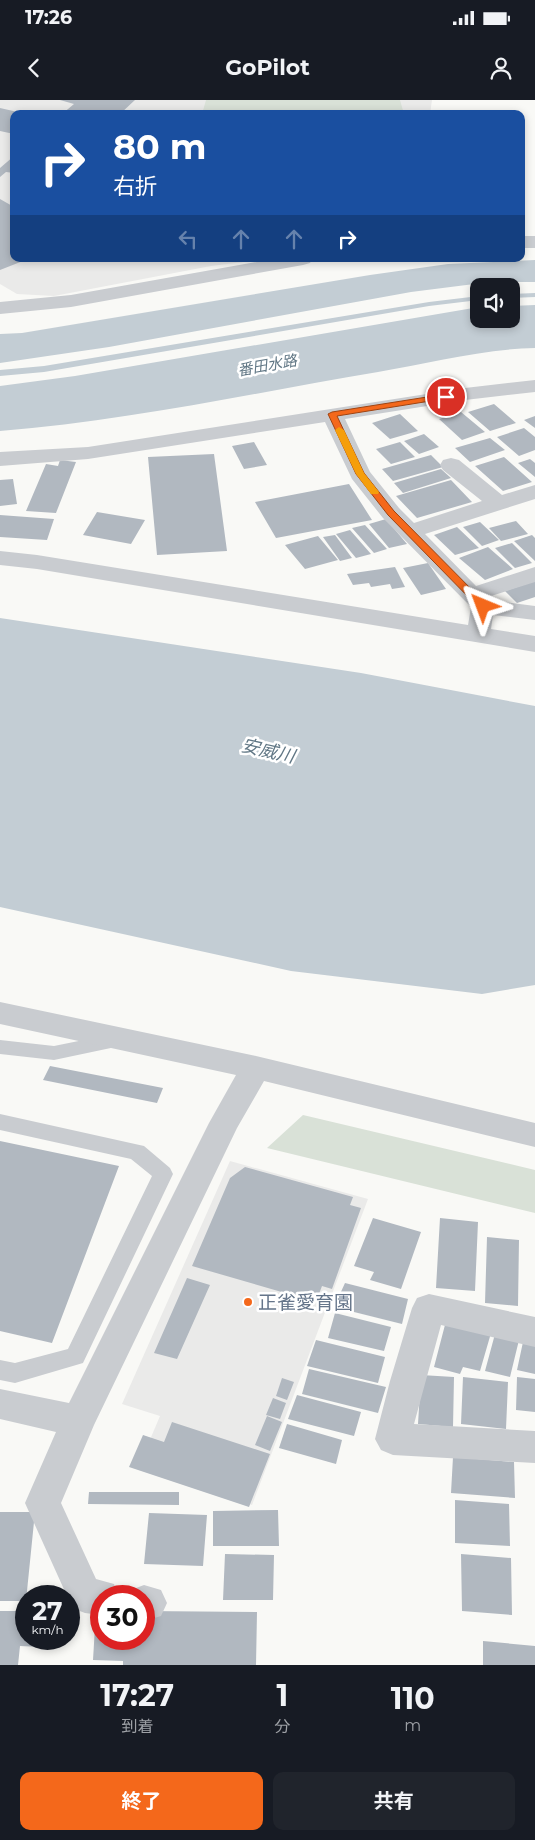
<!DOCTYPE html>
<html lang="ja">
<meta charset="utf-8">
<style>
body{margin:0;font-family:Montserrat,"Noto Sans JP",sans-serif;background:#20242c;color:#f1f3f6;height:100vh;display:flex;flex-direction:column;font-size:19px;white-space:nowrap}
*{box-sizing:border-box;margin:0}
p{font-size:16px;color:#9ea1a6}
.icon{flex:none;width:28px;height:28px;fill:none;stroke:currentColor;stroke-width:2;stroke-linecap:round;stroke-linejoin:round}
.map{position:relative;height:1565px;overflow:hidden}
.details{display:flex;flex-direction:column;background:#171b24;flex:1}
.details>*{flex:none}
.top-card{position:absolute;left:10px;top:10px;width:515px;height:152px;border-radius:10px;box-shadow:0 2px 8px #0003;background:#1a4fa0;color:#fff;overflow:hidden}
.buttons{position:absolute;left:470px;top:178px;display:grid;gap:10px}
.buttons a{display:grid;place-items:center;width:50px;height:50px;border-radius:10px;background:#171b24;box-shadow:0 2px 8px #0003;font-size:25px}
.speed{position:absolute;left:15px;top:1485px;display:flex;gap:10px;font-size:25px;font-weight:700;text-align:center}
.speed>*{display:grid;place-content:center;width:65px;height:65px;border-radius:50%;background:#171b24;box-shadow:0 2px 8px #0003;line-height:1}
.speed small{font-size:12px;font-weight:400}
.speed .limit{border:8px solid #d22;background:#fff;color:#111}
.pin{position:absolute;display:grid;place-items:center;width:42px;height:42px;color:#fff;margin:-21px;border:2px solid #fff;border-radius:50%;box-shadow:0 1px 5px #0007}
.me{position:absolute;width:55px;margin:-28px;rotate:316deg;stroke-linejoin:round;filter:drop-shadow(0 0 4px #0008)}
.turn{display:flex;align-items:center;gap:18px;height:105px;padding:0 20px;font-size:22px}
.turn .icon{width:65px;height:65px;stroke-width:2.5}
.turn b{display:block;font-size:35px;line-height:42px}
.lanes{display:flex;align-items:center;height:48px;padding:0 20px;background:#0003;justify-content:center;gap:25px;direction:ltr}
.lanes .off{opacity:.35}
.eta{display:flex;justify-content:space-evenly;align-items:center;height:85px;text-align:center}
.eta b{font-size:30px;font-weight:700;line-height:35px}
.primary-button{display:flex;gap:10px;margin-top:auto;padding:10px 20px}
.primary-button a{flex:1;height:58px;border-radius:10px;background:#f4681b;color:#fff;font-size:20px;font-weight:700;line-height:58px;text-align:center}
.primary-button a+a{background:#20242c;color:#f1f3f6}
.status{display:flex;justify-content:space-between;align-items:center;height:35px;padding:0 25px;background:#171b24;direction:ltr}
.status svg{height:14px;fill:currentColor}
header{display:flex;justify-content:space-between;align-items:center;height:65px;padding:0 20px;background:#171b24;font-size:22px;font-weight:700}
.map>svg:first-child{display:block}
.built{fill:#eaeae9}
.green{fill:#d9e1d7}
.water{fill:#c3cdd4}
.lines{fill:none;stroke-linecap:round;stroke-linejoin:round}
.stream{fill:#c3cdd4;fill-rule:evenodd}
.building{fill:#b1b8c0}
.lane{fill:#c9ccd0;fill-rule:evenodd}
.street{fill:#c9ccd0;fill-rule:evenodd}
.route{fill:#f4681b;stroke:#9f4412}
.slow{fill:#f59e0b}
.poi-dot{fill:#f4681b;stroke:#fff;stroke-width:2}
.labels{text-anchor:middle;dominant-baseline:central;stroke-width:5;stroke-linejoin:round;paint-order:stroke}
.far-water-label{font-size:15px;font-style:italic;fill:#617785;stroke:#fff}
.water-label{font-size:18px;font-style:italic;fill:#617785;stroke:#fff}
.near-poi-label{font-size:19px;fill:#65758a;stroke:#fff;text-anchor:start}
</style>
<div class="status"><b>17:26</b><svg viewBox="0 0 49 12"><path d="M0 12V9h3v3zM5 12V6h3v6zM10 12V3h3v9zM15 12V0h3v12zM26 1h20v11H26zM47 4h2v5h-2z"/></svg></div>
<header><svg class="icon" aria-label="back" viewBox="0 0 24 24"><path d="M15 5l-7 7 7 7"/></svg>GoPilot<svg class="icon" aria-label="person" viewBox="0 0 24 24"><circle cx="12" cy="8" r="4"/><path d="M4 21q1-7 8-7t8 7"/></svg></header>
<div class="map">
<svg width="535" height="1565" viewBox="0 0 535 1565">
<rect width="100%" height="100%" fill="#f9f9f6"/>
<path class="built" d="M 0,0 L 432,0 L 430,14 L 14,14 L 14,159 L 269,159 L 211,166 L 54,196 L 17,194 L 0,184 Z
M 230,1061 L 368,1099 L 252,1405 L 138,1368 L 160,1316 L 122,1304 Z"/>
<path class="green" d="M 206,0 L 400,0 L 404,14 L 202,14 Z
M 303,1015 L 535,1070 L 535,1113 L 267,1048 Z"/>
<path class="water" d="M 535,160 L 535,182 L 490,182 L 411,192 L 109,247 L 0,263 L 0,234 L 22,233 L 370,175 L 448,164 Z
M 535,205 L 535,248 C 483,249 429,263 378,272 C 253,293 127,321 0,331 L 0,286 L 75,276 L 479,207 L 479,219 L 511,219 L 511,206 Z
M 0,518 L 361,573 L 535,606 L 535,885 L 482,894 L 291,871 L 0,807 Z"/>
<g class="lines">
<path class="stream" d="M 535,193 L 535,197 L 511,198 L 511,194 Z
M 479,196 L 479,200 L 429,206 L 44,272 L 0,276 L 0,270 L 44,266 L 429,202 Z"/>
</g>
<path class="building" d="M 60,0 L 135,0 L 120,14 L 62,14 L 74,4 Z
M 0,8 L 22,13 L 14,14 L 14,34 L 0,31 Z
M 14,56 L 14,73 L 6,72 L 0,77 L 0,68 Z
M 0,99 L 14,107 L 14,159 L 28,159 L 0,170 Z
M 494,304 L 516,323 L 490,331 L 468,312 Z
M 461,312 L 485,332 L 462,340 L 439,319 Z
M 400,314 L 418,331 L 390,339 L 372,323 Z
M 535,316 L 535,328 L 524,320 Z
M 524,328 L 535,337 L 535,350 L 519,356 L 497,337 Z
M 424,334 L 439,347 L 419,354 L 404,341 Z
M 490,338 L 505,350 L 470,362 L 455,348 Z
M 254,342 L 267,365 L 244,369 L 232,346 Z
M 400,342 L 415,357 L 391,364 L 376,349 Z
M 214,354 L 227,451 L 157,455 L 148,357 Z
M 431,355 L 443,367 L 393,381 L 382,369 Z
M 504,357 L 532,382 L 503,391 L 475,366 Z
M 530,359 L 535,363 L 535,377 L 518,363 Z
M 60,360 L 76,362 L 56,413 L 26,411 L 46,364 L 58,366 Z
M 441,369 L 451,378 L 403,393 L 394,383 Z
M 13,379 L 17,404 L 0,406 L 0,380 Z
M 451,380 L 472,402 L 417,418 L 396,396 Z
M 349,384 L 372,420 L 276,438 L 255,402 Z
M 97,412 L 145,420 L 131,444 L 83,435 Z
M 0,415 L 54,419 L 47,440 L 0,437 Z
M 386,419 L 407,444 L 389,448 L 369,424 Z
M 516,421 L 528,434 L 501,441 L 489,428 Z
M 480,422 L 499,440 L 482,446 L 463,427 Z
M 365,425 L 387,449 L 374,453 L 352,428 Z
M 457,427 L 479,448 L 455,455 L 434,435 Z
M 350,430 L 371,454 L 356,458 L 336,434 Z
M 335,435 L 352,458 L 340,461 L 323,437 Z
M 532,435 L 535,438 L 535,461 L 514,441 Z
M 318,436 L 338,460 L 305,469 L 285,445 Z
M 512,443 L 532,463 L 515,468 L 495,448 Z
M 488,447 L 513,469 L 485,480 L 459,458 Z
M 428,463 L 446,489 L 421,495 L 403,468 Z
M 395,467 L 405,487 L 392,489 L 390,484 L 371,487 L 369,483 L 353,485 L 347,474 Z
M 535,481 L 535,497 L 517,503 L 505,491 Z
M 50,966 L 163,988 L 157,1003 L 43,980 Z
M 0,1041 L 119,1066 L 52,1243 L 0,1231 Z
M 245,1067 L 353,1097 L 350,1105 L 361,1108 L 332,1189 L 322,1186 L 316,1202 L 192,1166 L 230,1078 Z
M 373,1118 L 421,1132 L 401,1189 L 370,1180 L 374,1172 L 354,1166 Z
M 440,1118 L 478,1122 L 475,1191 L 436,1188 Z
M 487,1137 L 519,1140 L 518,1206 L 485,1203 Z
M 187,1178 L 210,1185 L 177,1259 L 154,1253 Z
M 345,1183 L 408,1199 L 402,1224 L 334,1207 Z
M 335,1213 L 391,1227 L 384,1251 L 328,1238 Z
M 446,1221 L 491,1233 L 480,1271 L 463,1267 L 460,1274 L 434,1267 Z
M 495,1234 L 519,1240 L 510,1277 L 485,1271 Z
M 316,1240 L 385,1257 L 378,1283 L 307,1266 Z
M 523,1242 L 535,1245 L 535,1274 L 517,1270 Z
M 309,1269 L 386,1287 L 378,1313 L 302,1294 Z
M 421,1275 L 454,1277 L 453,1327 L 418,1324 Z
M 463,1277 L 508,1282 L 506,1329 L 461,1324 Z
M 517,1277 L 535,1279 L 535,1312 L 516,1310 Z
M 282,1278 L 294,1282 L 287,1300 L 276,1296 Z
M 297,1295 L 361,1312 L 354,1336 L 288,1319 Z
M 273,1298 L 286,1303 L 280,1319 L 266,1315 Z
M 267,1316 L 282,1322 L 270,1351 L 255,1345 Z
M 172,1322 L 270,1354 L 249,1407 L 129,1367 L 143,1335 L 164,1342 Z
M 287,1324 L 342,1340 L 336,1364 L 279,1348 Z
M 453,1357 L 514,1362 L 515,1398 L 451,1393 Z
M 89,1392 L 179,1392 L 179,1405 L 88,1404 Z
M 455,1400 L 509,1404 L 510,1446 L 455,1443 Z
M 278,1410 L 279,1446 L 213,1446 L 213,1411 Z
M 0,1412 L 35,1412 L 26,1501 L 0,1501 Z
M 149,1413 L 207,1415 L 203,1466 L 144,1464 Z
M 225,1454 L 274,1455 L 273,1500 L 223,1500 Z
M 461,1454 L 511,1458 L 512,1515 L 462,1511 Z
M 96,1510 L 101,1510 L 101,1539 L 144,1539 L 144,1511 L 257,1512 L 256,1565 L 123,1565 L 123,1561 L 93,1560 Z
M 0,1511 L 26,1511 L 26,1539 L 42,1539 L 41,1547 L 20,1546 L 18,1565 L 0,1565 Z
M 483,1541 L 535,1546 L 535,1565 L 483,1565 Z"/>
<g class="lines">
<path class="lane" d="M 118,933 L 125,935 L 127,940 L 125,945 L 54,960 L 0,954 L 0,940 L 54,946 Z
M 0,1014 L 144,1046 L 170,1068 L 173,1074 L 83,1263 L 15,1283 L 0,1280 L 0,1260 L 15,1263 L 68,1249 L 152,1076 L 131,1059 L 0,1030 Z"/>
<path class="street" d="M 521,136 L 535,136 L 535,148 L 521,148 Z
M 273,159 L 312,159 L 310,163 L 303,165 L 71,207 L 0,214 L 0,202 L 71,195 Z
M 535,280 L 535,292 L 465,300 L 345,319 L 370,372 L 399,408 L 414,423 L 482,401 L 443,370 L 440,365 L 443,360 L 451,358 L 459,360 L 502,395 L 535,385 L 535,399 L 425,434 L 476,486 L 535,467 L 535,482 L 488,497 L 490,500 L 535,506 L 535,520 L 493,515 L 491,529 L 535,536 L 535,552 L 37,469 L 0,465 L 0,451 L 37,455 L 468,525 L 471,507 L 383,418 L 352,379 L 325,322 L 88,359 L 0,366 L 0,352 L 88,347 L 465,288 Z
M 0,902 L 256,956 L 535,1023 L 535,1047 L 264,981 L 237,1028 L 94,1325 L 61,1403 L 96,1479 L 114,1484 L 119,1496 L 101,1496 L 101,1515 L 85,1513 L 72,1508 L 69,1496 L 67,1496 L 25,1403 L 56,1332 L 0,1319 L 0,1289 L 69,1303 L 209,1023 L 236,975 L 0,924 Z
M 429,1194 L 535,1217 L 535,1247 L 441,1225 L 414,1324 L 535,1331 L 535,1363 L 393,1355 L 381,1350 L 375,1339 L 390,1281 L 412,1208 L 417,1198 Z
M 144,1485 L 161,1490 L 167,1503 L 161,1516 L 144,1521 L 144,1496 L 128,1496 L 131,1490 Z"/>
</g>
<path class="route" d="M 446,294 L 450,297 L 449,298 L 337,316 L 364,373 L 394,411 L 486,504 L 486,508 L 479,508 L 388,415 L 356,374 L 328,314 L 332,312 Z"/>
<path class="slow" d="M 339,327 L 344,330 L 364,373 L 379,392 L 378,394 L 371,394 L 356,374 L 335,330 Z"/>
<circle class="poi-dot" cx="248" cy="1202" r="5"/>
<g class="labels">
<g class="far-water-label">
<text transform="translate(267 265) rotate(-10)">番田水路</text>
</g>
<g class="water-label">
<text transform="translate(268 651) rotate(13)">安威川</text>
</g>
<g class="near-poi-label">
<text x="258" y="1202">正雀愛育園</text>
</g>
</g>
</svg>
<div class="buttons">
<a><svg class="icon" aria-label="sound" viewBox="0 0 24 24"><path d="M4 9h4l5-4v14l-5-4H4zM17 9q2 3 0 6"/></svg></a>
</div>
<div class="speed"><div>27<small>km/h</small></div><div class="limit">30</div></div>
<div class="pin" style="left:446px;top:297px;background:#d93025"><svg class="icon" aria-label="arrive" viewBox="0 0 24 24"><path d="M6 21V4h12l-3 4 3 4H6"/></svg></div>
<svg class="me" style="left:483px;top:506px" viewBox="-20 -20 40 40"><path d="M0-17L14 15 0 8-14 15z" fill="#f4681b" stroke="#fff" stroke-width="4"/></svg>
<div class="top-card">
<div class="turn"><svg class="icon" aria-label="right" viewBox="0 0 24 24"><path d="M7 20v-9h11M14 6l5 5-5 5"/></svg><div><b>80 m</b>右折</div></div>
<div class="lanes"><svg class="icon off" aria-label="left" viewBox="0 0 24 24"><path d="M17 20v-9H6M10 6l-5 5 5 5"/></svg><svg class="icon off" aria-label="ahead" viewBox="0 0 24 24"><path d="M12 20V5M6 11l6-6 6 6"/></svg><svg class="icon off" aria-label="ahead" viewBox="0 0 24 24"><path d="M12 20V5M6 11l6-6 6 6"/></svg><svg class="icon" aria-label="right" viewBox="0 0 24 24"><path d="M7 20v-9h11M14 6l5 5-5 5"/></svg></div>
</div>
</div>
<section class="details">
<div class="eta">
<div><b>17:27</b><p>到着</p></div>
<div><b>1</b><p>分</p></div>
<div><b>110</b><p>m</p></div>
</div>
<div class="primary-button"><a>終了</a><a>共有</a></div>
</section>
